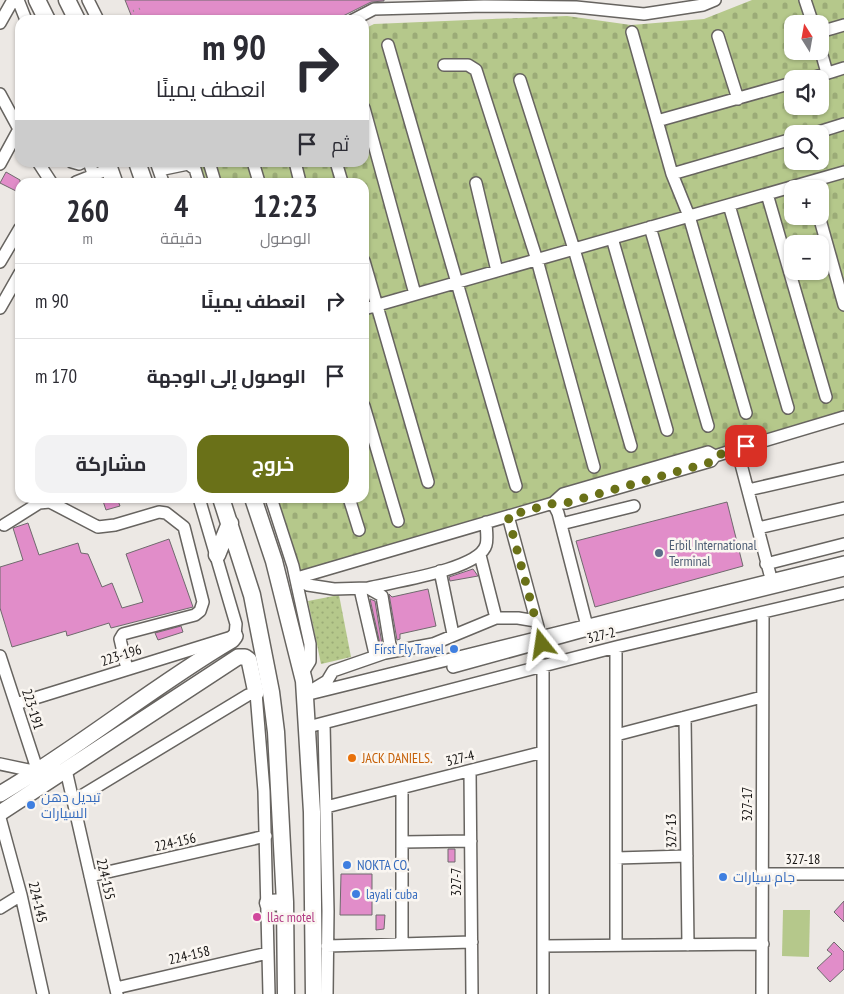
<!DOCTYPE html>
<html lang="ar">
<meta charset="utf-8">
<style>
body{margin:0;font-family:"PT Sans Narrow",Cairo,sans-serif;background:#f2f2f3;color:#2b2b33;direction:rtl;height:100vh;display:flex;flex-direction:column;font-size:19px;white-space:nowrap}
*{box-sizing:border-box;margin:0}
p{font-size:16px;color:#7c7c81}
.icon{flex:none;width:28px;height:28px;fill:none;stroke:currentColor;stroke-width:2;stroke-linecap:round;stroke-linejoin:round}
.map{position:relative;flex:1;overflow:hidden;direction:ltr}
.sheet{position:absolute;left:15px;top:178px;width:354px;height:325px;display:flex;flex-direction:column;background:#fff;border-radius:15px;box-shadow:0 1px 4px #0004;direction:rtl}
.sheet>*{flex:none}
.hud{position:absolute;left:15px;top:15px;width:354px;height:152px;border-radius:15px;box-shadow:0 1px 4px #0004;direction:rtl;background:#fff;color:#2b2b33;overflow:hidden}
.needle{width:32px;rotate:349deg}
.controls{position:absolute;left:784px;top:15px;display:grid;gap:10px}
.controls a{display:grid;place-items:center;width:45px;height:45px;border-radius:10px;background:#fff;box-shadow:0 1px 4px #0004;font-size:25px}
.pin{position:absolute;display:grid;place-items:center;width:42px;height:42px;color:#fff;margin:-21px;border-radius:10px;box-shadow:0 2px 8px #0006}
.me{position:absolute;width:55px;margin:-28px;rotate:345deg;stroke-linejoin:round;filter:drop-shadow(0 0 4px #0008)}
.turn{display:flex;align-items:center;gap:18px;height:105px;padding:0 20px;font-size:22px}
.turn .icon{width:65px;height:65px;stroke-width:2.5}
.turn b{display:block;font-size:35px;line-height:42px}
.then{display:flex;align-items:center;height:48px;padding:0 20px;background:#0003;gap:10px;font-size:19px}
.eta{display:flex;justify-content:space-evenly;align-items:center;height:85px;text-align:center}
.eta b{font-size:30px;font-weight:700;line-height:35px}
.cta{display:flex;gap:10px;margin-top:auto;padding:10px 20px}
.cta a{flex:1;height:58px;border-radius:15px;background:#6a7118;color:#fff;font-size:20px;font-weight:700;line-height:58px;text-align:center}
.cta a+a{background:#f2f2f3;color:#2b2b33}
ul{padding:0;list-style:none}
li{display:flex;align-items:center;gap:15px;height:75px;padding:0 20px;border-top:1px solid #e1e1e2}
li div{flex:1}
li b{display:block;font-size:19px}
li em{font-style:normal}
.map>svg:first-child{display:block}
.green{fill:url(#green-dots)}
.cemetery{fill:url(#cemetery-stones);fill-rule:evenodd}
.pitch{fill:#b5c88b}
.building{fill:#e18dc9;stroke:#6f6a6d}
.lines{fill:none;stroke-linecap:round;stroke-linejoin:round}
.minor-casing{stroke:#676460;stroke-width:14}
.major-casing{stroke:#676460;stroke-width:18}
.highway-casing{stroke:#676460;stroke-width:19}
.path{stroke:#918e8c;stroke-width:2;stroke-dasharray:1 4;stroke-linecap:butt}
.minor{stroke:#fff;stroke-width:11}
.major{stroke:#fff;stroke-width:15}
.highway{stroke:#fff;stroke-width:16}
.route{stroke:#6a7118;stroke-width:9;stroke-dasharray:0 16.2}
.service-dot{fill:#5c6f8a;stroke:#faf6f1;stroke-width:2}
.shop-dot{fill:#3f7fe0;stroke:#faf6f1;stroke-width:2}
.food-dot{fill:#e8710a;stroke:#faf6f1;stroke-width:2}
.hotel-dot{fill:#d1479c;stroke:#faf6f1;stroke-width:2}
.labels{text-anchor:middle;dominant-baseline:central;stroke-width:5;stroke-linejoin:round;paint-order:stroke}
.service-label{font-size:14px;fill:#4e5e75;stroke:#faf6f1;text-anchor:start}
.street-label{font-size:14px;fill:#131110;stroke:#faf6f1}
.shop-label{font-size:14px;fill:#366cbe;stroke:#faf6f1;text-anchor:start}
.food-label{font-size:14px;fill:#c56008;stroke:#faf6f1;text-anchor:start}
.hotel-label{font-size:14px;fill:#b23c85;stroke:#faf6f1;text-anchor:start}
</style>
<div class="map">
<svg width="844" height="994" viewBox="0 0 844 994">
<defs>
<pattern id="green-dots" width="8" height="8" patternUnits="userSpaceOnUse" patternTransform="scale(1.25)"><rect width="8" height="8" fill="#b5c88b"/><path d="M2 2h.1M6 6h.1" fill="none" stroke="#9bab77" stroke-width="1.8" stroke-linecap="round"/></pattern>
<pattern id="cemetery-stones" width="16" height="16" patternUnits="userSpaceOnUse" patternTransform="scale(1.25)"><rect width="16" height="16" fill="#b5c88b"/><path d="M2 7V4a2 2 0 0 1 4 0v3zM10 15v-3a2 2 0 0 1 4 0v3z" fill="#9bab77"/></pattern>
</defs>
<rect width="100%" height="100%" fill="#ece8e4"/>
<path class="green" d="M 339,595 L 351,657 L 321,664 L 308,601 Z"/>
<path class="cemetery" d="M 752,0 L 844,0 L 844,416 L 300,571 L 276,498 L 364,498 L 364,182 L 200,182 L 195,163 L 364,162 L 364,29 L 374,24 L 567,16 L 631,25 L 704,19 ZM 792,24 L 820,24 L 820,51 L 792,51 ZM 792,79 L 820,79 L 820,106 L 792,106 ZM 792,134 L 820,134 L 820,161 L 792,161 ZM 792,189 L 820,189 L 820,216 L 792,216 ZM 792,244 L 820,244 L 820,271 L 792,271 Z"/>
<path class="pitch" d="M 783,910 L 810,910 L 809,957 L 782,956 Z"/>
<path class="building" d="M 125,0 L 384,0 L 384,1 L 371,2 L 335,20 L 133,20 Z
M 6,172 L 20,180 L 20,193 L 0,183 Z
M 102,498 L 117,498 L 120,506 L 106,510 Z
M 727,502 L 743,566 L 595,607 L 576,541 Z
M 28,523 L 39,555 L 78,543 L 81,553 L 88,554 L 102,587 L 112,583 L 122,608 L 143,602 L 126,554 L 169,539 L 193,607 L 111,628 L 109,623 L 67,636 L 66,631 L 12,647 L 0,608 L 0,567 L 23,560 L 13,528 Z
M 473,569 L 478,576 L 450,581 L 449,577 Z
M 428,589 L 436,626 L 400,634 L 400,639 L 397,640 L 389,594 L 392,597 Z
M 370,599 L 375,601 L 382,644 L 380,644 Z
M 181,626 L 183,632 L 158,640 L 155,633 Z
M 448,849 L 455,849 L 455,862 L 448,862 Z
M 341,874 L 372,874 L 372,915 L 340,915 Z
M 844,901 L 844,922 L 834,912 Z
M 376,915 L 385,915 L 384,929 L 376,930 Z
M 834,942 L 844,952 L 844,969 L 830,982 L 817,968 L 832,954 L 827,950 Z"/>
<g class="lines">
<defs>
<path id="minor" d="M 18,0 L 26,20
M 88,0 L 98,20
M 805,0 L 813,24
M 353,20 L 374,9 L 484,6 L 576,7 L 644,14 L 703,5 L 715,0
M 0,23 L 13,0
M 632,32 L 672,174 L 689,216 L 746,413
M 820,32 L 844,25
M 718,36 L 738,99
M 388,45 L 516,486
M 820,48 L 827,73
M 444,65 L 468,65 L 476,70 L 537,260 L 594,467
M 809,79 L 844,68
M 520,80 L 574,249 L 631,446
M 0,94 L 20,131
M 364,108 L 415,294
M 657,121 L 792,83
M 812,134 L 844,124
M 38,162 L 51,182
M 72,162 L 79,164 L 83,162
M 89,162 L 96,182
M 156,162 L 163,182
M 209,162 L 215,182
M 253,162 L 259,182
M 295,162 L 300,182
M 336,162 L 342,182
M 0,164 L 19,129
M 159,170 L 188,164 L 195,169 L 199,182
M 672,174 L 792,139
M 76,182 L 109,169
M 476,183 L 497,271
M 767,194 L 826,397
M 729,205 L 788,408
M 819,216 L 844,305
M 650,227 L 708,426
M 612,238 L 667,430
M 364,261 L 428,482
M 0,262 L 20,228
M 0,308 L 20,273
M 364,309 L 844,172
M 364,406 L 398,521
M 708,452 L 715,456 L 711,461 L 566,503 L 553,503 L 563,494 Z
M 715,456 L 737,449
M 748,490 L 844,468
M 271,498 L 293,566 L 310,644 L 310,661 L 302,674
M 349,498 L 359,530
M 508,516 L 538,627
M 561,524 L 634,506
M 4,525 L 39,503 L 50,502 L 98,527 L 115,525 L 159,512 L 166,513 L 184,527 L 203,602 L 200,611 L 195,615 L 123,634 L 120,639 L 127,669
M 758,528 L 844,508
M 480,555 L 496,618
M 766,564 L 844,544
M 440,571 L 453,634
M 297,578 L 553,503 L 558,513 L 588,630
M 297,578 L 308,585 L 334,589 L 368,588 L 382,596 L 390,645 L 385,653 L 333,671 L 327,681 L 312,690
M 773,586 L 737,449 L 844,417
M 368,588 C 391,582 479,570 486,545 C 488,539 486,528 486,522
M 360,589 L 375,654
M 385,653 L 433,644 L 496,618 L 518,618 L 536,621
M 0,656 L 38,772 L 0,764
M 543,665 L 543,994
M 453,667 L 584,631 L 619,626 L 844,570
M 305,695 L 844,562
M 16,704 L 235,636 L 236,624 L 199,498
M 685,717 L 688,945
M 324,723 L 328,911 L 327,994
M 308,727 L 616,647 L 844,593
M 616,735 L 762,697
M 66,770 L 117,994
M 470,771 L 472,994
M 402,788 L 402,944
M 73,801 L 248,695 L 256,693 L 264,791 L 269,994
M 326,807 L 543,752
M 0,818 L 21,895 L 43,994
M 402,842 L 471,841
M 616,858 L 687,856
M 763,874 L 844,874
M 90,876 L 266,836
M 0,908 L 21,895
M 616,945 L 616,647
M 327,946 L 472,942
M 543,946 L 763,944
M 116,988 L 268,953
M 762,994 L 763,613"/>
<path id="major" d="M 0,794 C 80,747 152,687 232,640 L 235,636
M 0,813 L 238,657 L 245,657 L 249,660 L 256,693"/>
<path id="highway" d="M 37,0 L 47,20
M 67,0 L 77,20
M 107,162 L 114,182
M 137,162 L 144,182
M 221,498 L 252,595 L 271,692 L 276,732 L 285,902 L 286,994
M 253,498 L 274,561 L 304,681 L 312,812 L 314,994
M 217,555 L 230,523
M 268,903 L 285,902"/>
</defs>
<use href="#minor" class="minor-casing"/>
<use href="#major" class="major-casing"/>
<use href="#highway" class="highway-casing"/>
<path class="path" d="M 139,9 L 141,8
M 133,11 L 137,10"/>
<use href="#minor" class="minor"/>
<use href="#major" class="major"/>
<use href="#highway" class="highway"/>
</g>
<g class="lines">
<path class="route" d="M 542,644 L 508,516 L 550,504 L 566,503 L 711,462 L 715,456 L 746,446"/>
</g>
<circle class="service-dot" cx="659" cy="553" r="5"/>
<g class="shop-dot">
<circle cx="454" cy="649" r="5"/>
<circle cx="31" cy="805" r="5"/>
<circle cx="347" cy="865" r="5"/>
<circle cx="723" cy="877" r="5"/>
<circle cx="356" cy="894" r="5"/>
</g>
<circle class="food-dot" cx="352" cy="758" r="5"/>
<circle class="hotel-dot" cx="257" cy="917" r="5"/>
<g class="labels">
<g class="service-label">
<text x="669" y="545">Erbil International<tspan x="669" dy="16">Terminal</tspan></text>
</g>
<g class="street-label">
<text transform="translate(601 635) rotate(-14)">327-2</text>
<text transform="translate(121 655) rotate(-18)">223-196</text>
<text transform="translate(33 709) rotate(72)">223-191</text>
<text transform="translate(460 758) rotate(-14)">327-4</text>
<text transform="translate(747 804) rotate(-90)">327-17</text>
<text transform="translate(671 831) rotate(-91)">327-13</text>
<text transform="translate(175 842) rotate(-13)">224-156</text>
<text x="803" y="859">327-18</text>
<text transform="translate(106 879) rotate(77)">224-155</text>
<text transform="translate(456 882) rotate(-90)">327-7</text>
<text transform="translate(38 902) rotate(77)">224-145</text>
<text transform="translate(189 955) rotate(-13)">224-158</text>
</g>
<g class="shop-label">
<text x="444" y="649" text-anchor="end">First Fly Travel</text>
<text x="41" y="797">تبديل دهن<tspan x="41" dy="16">السيارات</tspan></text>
<text x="357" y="865">NOKTA CO.</text>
<text x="733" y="877">جام سيارات</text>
<text x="366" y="894">layali cuba</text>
</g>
<g class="food-label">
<text x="362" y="758">JACK DANIELS.</text>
</g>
<g class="hotel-label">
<text x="267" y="917">llac motel</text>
</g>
</g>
</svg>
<div class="controls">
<a><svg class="needle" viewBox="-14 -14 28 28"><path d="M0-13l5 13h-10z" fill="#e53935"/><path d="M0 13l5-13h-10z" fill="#7c7c81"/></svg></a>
<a><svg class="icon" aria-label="sound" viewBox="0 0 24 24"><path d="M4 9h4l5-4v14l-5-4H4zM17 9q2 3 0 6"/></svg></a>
<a><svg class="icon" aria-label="search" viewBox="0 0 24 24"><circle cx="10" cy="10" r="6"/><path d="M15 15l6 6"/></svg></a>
<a>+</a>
<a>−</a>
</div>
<div class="pin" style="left:746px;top:446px;background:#d93025"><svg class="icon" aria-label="arrive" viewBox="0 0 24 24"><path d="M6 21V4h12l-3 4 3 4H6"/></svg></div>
<svg class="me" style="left:542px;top:644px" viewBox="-20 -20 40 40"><path d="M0-17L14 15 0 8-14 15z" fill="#6a7118" stroke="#fff" stroke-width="4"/></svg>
<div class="hud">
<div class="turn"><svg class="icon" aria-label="right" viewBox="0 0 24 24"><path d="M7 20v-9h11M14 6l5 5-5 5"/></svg><div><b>90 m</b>انعطف يمينًا</div></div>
<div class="then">ثم<svg class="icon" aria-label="arrive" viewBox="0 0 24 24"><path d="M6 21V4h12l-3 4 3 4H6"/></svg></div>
</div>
<section class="sheet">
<div class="eta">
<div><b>12:23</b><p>الوصول</p></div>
<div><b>4</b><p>دقيقة</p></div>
<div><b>260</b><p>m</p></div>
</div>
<ul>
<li><svg class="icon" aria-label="right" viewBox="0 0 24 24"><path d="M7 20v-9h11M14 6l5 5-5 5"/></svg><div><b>انعطف يمينًا</b></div><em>90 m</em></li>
<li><svg class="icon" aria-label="arrive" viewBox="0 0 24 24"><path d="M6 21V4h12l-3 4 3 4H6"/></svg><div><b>الوصول إلى الوجهة</b></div><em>170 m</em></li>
</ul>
<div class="cta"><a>خروج</a><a>مشاركة</a></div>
</section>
</div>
